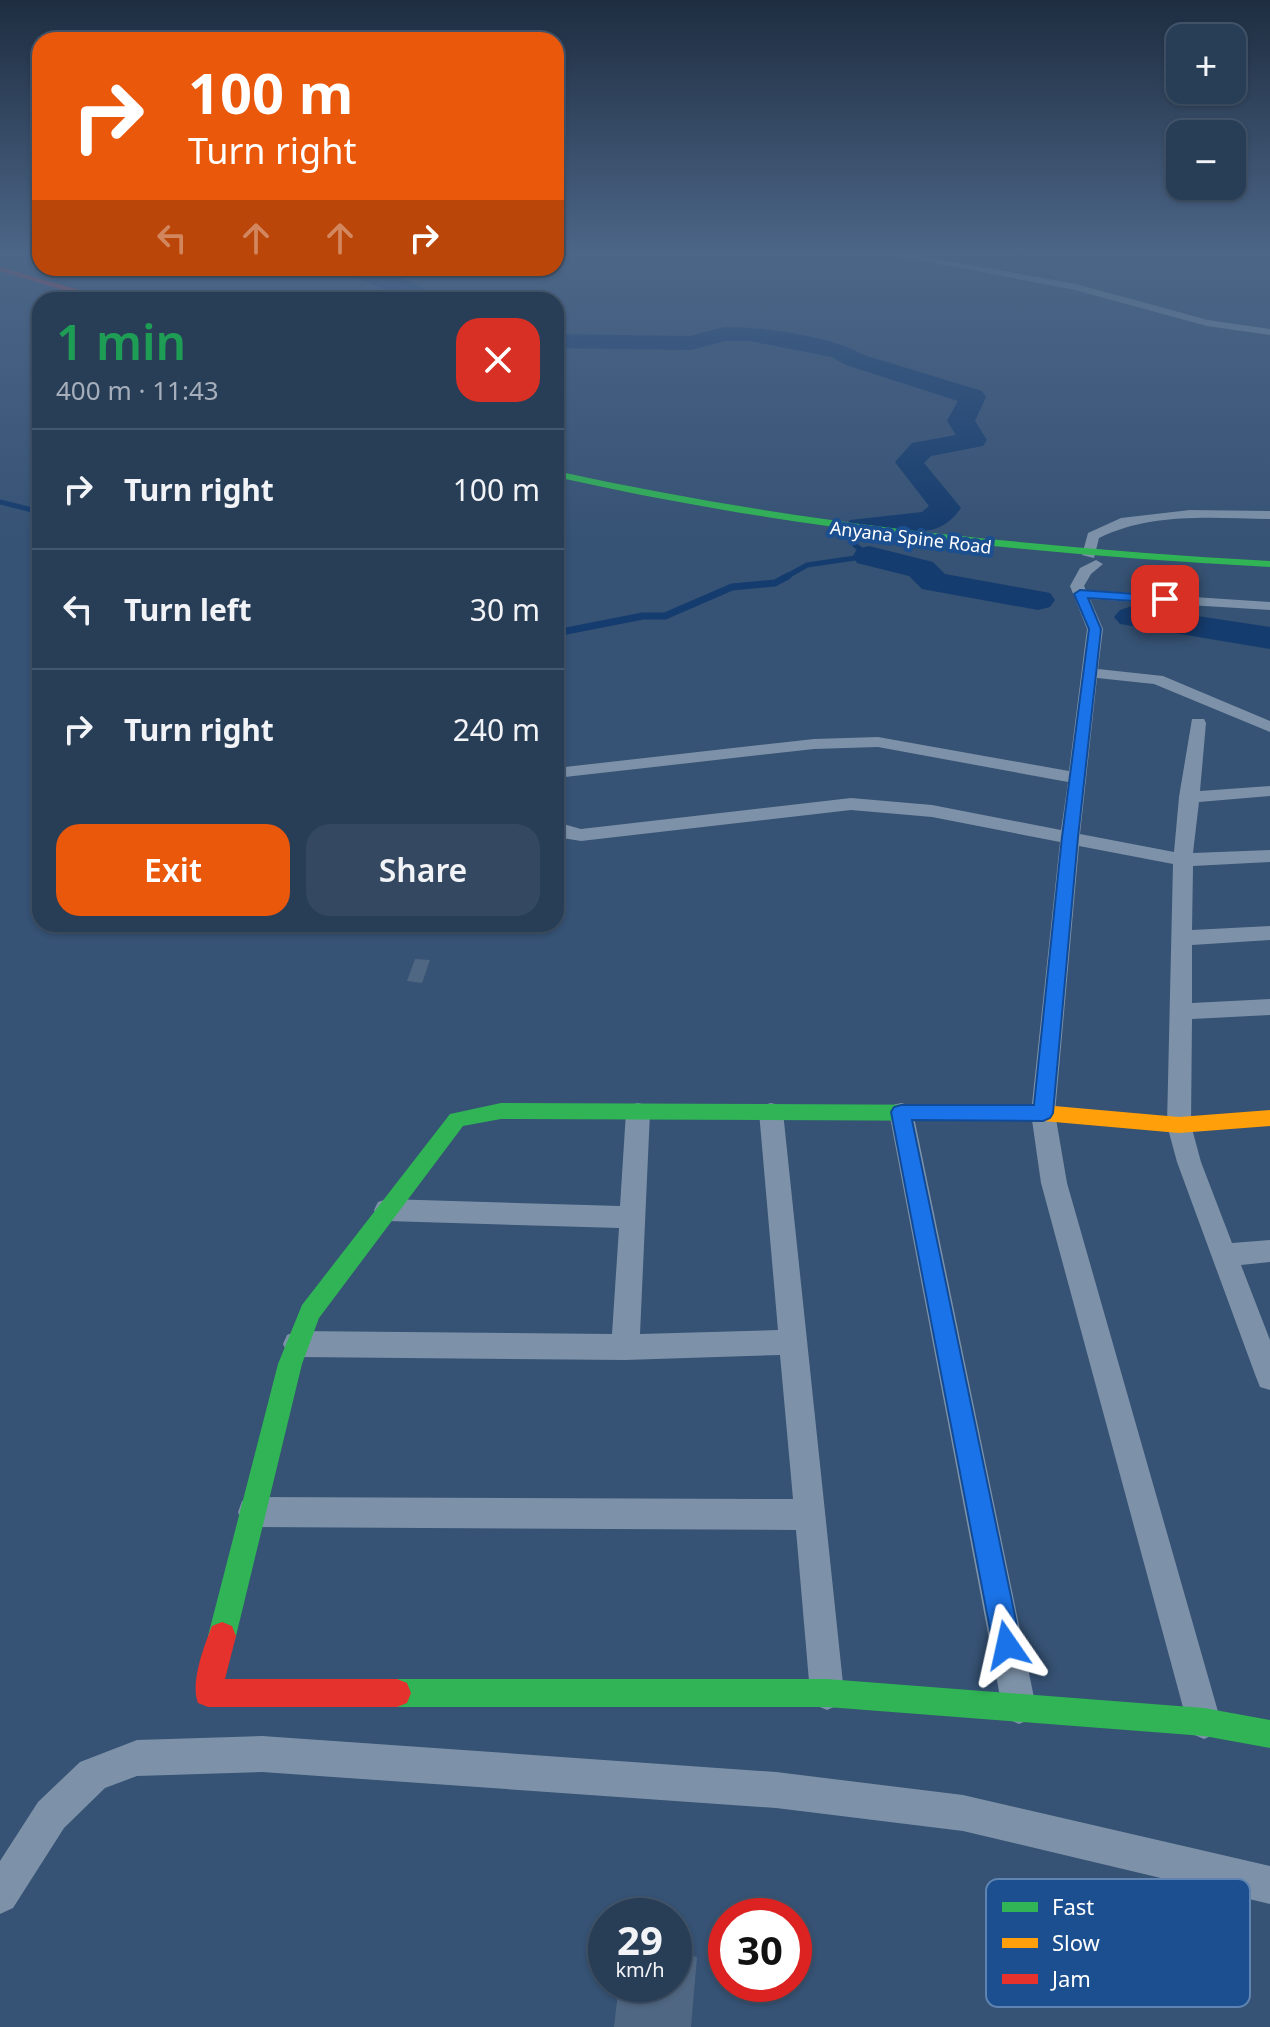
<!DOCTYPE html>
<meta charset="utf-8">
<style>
body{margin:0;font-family:"Noto Sans",sans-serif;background:#344961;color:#f1f3f6;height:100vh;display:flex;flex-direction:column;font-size:30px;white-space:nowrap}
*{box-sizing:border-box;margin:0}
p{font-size:26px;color:#a5aeba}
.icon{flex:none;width:44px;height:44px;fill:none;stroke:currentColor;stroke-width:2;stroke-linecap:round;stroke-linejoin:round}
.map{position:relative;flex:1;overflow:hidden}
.panel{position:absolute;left:32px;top:292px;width:532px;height:640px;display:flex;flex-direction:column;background:#283e57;border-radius:24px;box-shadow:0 2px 6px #0004,0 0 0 2px #44576d}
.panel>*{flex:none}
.hud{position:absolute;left:32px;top:32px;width:532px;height:244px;border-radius:24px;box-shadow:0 2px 6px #0004,0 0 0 2px #44576d;background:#ea580c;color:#fff;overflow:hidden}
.tools{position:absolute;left:1166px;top:24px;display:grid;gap:16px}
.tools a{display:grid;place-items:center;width:80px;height:80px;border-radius:16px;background:#283e57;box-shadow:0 2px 6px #0004,0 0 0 2px #44576d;font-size:40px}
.speed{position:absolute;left:588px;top:1898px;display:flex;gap:16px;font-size:40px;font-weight:700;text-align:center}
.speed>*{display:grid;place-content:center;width:104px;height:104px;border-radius:50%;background:#283e57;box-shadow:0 2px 6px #0004,0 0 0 2px #44576d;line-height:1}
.speed small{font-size:20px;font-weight:400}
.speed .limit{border:12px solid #d22;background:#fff;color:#111}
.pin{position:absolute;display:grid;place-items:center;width:68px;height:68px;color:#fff;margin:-34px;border-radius:16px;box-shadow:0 4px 12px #0006}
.me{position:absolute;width:88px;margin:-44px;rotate:349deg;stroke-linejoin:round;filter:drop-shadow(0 0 6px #0008)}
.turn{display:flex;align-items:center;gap:28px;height:168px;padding:0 24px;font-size:36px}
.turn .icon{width:104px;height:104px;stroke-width:2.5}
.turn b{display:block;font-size:56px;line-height:68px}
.lanes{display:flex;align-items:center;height:76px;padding:0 24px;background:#0003;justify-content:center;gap:40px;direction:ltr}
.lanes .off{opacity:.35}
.round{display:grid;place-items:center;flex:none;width:84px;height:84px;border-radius:24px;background:#344961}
.overview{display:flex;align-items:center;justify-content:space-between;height:136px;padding:0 24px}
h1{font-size:48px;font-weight:600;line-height:60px;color:#1e9e55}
.action{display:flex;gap:16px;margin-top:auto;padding:16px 24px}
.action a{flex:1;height:92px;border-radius:24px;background:#ea580c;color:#fff;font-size:32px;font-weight:600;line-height:92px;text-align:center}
.action a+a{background:#344961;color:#f1f3f6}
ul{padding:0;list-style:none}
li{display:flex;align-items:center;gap:24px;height:120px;padding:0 24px;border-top:2px solid #44576d}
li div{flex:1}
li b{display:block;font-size:30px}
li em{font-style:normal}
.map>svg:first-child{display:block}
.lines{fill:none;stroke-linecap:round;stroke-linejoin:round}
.stream-far1{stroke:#153c6e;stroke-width:5}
.stream{stroke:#153c6e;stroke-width:7}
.river{fill:#153c6e;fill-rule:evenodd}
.building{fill:#506783}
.street{fill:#7d92a8;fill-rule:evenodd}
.fast{fill:#30b455;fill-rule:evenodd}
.slow{fill:#ff9f0a;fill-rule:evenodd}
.jam{fill:#e5322d;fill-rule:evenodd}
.route{fill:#1a73e8;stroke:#114b97;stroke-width:2}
.labels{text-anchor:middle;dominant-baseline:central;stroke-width:8;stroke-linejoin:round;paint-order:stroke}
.far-street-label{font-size:18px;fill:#fff;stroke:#1b4f8f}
.key{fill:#1b4f8f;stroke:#5f84b1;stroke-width:2}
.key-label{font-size:22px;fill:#fff}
</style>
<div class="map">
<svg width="1270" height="2027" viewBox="0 0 1270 2027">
<rect width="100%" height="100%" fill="#365274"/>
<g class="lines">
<path class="stream-far1" d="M 0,502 L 40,512
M 855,545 L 869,556
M 784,578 L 807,565 L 869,556"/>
<path class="stream" d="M 556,633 L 643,616 L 665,616 L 732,587 L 775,583 L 788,576"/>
<path class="river" d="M 338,268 C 366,268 418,276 436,300 L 411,300 L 341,272 Z
M 724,327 C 765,327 828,335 864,355 L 982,391 L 986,397 L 975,421 L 987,440 L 983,446 L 931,456 L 924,463 L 961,508 C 953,519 944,527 931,530 L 861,536 L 850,534 L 845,527 L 850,520 L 922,512 L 929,506 L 895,462 L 912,443 L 956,435 L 947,421 L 958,401 L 846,365 L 832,357 L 749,341 L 725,341 L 691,350 L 556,348 L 556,334 L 690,336 Z
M 869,546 L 933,562 L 945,574 L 1050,593 L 1055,600 L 1050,607 L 1038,610 L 922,589 L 909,576 L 857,563 L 853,556 L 857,549 Z
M 1132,606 L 1270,627 L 1270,649 L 1120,624 L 1114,617 L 1120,610 Z"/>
</g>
<path class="building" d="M 415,959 L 430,960 L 422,983 L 407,981 Z
M 674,1952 L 697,1957 L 691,2027 L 614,2027 L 619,1984 L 674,1984 Z"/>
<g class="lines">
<path class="street" d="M 883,253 L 903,253 L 1076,284 L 1208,320 L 1270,329 L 1270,335 L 1207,326 L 1075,290 Z
M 1190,510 L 1270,511 L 1270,519 C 1213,518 1151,512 1099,538 L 1094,558 L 1082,555 L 1088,533 L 1121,518 Z
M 1096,560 L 1103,564 L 1091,574 L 1084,586 L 1086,590 L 1270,602 L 1270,610 L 1090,599 L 1103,629 L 1098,669 L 1163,676 L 1270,721 L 1270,732 L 1154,684 L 1097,678 L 1080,834 L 1174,852 L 1179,797 L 1192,719 L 1204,719 L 1206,723 L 1200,791 L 1270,786 L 1270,796 L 1199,802 L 1193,853 L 1270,850 L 1270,862 L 1193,866 L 1192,930 L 1270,926 L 1270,940 L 1192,945 L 1192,1003 L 1270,999 L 1270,1015 L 1192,1019 L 1191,1125 L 1201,1162 L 1232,1243 L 1270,1240 L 1270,1262 L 1241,1265 L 1270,1340 L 1270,1390 L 1260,1387 L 1256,1377 L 1177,1162 L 1167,1125 L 1173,864 L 1079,846 L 1055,1113 L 1067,1183 L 1221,1722 L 1216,1734 L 1204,1739 L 1192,1734 L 1187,1722 L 1041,1183 L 1031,1113 L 1060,842 L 932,817 L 851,810 L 581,841 L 556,837 L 556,822 L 581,829 L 851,798 L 932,805 L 1061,830 L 1068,782 L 878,747 L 814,749 L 556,778 L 556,768 L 814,739 L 878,737 L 1069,771 L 1087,629 L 1070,586 L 1080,568 Z
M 638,1103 L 646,1105 L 650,1112 L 640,1334 L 778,1330 L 759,1112 L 763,1105 L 771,1103 L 779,1105 L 783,1112 L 844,1693 L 839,1705 L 827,1710 L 815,1705 L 810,1693 L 796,1530 L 253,1527 L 242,1523 L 238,1512 L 242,1501 L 253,1497 L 793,1499 L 780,1355 L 625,1360 L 297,1357 L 287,1353 L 283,1344 L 287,1335 L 297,1331 L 612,1334 L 619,1228 L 387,1221 L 378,1218 L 374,1210 L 378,1202 L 387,1199 L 620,1206 L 626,1112 L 630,1105 Z
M 901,1103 L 909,1105 L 913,1112 L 1036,1707 L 1031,1719 L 1019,1724 L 1007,1719 L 1002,1707 L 889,1112 L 893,1105 Z
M 262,1736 L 776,1772 L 963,1795 L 1270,1866 L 1270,1904 L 963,1831 L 776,1808 L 262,1772 L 137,1776 L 105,1788 L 64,1828 L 13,1908 L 0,1914 L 0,1861 L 38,1802 L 80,1762 L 137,1740 Z"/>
<path class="fast" d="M 556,471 C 793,523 1028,547 1270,561 L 1270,567 C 1028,554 793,530 556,477 Z
M 501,1103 L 976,1105 L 983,1108 L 986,1113 L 983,1118 L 976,1121 L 501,1119 L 463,1126 L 319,1318 L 302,1364 L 236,1636 L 232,1646 L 222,1650 L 212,1646 L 208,1636 L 278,1364 L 302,1305 L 450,1114 Z
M 397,1679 L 827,1679 L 1204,1708 L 1270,1720 L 1270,1748 L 1204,1736 L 827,1707 L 397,1707 L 387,1703 L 383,1693 L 387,1683 Z"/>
<path class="slow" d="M 976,1105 L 1043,1105 L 1179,1117 L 1270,1110 L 1270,1126 L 1179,1133 L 1043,1121 L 976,1121 L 969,1118 L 966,1113 L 969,1108 Z"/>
<path class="jam" d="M 0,267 L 107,298 L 108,300 L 96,300 L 0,271 Z
M 222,1622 L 232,1626 L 236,1636 L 225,1679 L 397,1679 L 407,1683 L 411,1693 L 407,1703 L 397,1707 L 208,1707 L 198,1703 C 190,1683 204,1646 212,1626 Z"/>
</g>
<linearGradient id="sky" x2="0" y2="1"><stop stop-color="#1e2d40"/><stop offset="0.47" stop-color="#4c6688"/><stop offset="1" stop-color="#4c6688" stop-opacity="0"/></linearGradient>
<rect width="1270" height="537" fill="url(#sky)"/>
<path class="route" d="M 1080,590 L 1165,596 L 1171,599 L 1165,603 L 1088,598 L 1101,629 L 1078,837 L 1053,1113 L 1050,1118 L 1043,1121 L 912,1120 L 1021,1645 L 1017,1655 L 1007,1659 L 997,1655 L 993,1645 L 891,1112 L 894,1107 L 901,1105 L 1034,1105 L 1062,837 L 1089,629 L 1074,594 Z"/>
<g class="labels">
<g class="far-street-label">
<text transform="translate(911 537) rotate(7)">Anyana Spine Road</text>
</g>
</g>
<rect x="986" y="1879" width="264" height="128" rx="12" class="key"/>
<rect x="1002" y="1902" width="36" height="10" fill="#30b455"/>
<rect x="1002" y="1938" width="36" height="10" fill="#ff9f0a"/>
<rect x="1002" y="1974" width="36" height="10" fill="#e5322d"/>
<g class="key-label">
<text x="1052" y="1915">Fast</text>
<text x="1052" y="1951">Slow</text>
<text x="1052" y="1987">Jam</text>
</g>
</svg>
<div class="tools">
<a>+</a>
<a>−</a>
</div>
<div class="speed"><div>29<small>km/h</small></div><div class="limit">30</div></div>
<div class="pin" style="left:1165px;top:599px;background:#d93025"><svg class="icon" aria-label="arrive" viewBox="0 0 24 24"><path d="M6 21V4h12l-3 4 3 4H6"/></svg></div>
<svg class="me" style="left:1007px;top:1645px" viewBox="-20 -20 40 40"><path d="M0-17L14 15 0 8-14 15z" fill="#1a73e8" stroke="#fff" stroke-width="4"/></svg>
<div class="hud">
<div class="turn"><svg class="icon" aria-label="right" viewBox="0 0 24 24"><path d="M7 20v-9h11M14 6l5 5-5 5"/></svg><div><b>100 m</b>Turn right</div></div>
<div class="lanes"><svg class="icon off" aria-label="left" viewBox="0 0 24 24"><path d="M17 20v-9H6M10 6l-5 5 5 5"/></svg><svg class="icon off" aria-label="ahead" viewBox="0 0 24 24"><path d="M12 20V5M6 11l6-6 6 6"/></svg><svg class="icon off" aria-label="ahead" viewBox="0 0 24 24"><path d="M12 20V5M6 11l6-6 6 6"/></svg><svg class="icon" aria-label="right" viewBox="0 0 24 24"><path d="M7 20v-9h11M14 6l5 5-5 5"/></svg></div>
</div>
<section class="panel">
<div class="overview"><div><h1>1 min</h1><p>400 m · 11:43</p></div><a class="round" style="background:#d93025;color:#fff"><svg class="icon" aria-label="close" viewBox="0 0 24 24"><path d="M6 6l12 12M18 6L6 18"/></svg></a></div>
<ul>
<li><svg class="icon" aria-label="right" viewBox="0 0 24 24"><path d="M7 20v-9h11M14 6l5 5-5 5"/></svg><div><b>Turn right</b></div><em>100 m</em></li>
<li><svg class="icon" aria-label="left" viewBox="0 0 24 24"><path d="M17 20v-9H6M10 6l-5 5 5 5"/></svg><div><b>Turn left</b></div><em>30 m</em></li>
<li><svg class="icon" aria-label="right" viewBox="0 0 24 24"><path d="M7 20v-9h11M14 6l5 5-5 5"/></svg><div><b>Turn right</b></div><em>240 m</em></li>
</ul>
<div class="action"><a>Exit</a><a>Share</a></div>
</section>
</div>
